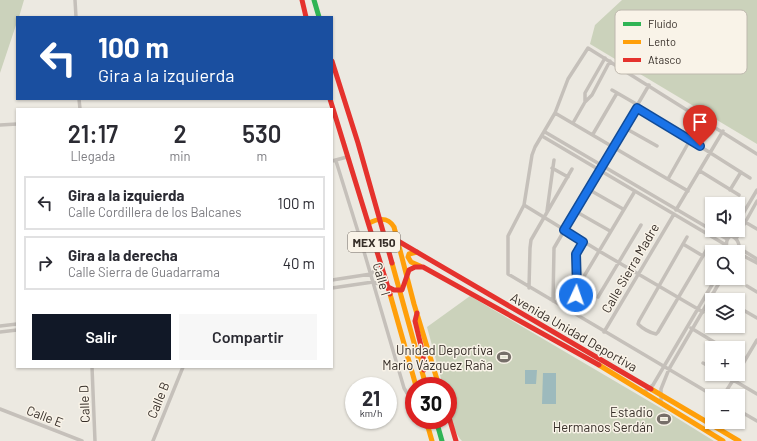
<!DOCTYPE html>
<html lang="es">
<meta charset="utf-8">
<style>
body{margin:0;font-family:Barlow,sans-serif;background:#f7f7f7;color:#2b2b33;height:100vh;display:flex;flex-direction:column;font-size:15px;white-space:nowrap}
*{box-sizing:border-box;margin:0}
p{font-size:13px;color:#7c7c81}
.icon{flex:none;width:22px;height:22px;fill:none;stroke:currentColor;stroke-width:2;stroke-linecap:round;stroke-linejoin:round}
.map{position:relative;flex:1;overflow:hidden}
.panel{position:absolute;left:16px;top:108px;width:317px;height:260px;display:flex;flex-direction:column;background:#fff;border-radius:0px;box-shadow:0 1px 3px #0004}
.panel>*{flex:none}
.hud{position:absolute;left:16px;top:16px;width:317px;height:84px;border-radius:0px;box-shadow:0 1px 3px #0004;background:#1a4fa0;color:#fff;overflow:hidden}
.controls{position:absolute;left:705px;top:197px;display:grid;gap:8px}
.controls a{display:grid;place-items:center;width:40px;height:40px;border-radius:0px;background:#fff;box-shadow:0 1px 3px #0004;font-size:20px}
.speed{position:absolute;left:345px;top:377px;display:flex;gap:8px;font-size:20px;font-weight:700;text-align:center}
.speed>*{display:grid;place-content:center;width:52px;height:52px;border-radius:50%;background:#fff;box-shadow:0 1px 3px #0004;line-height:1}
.speed small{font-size:10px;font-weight:400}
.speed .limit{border:6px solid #d22;background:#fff;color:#111}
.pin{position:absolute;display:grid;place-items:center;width:34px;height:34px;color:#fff;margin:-41px -17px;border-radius:50% 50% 50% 0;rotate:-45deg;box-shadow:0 0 4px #0007}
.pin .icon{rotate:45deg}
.me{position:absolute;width:44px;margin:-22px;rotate:3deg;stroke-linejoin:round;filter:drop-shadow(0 0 3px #0008)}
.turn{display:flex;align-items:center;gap:14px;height:84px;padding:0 16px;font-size:18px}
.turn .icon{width:52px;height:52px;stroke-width:2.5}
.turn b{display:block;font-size:28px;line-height:34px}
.eta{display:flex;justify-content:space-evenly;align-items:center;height:68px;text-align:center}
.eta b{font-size:24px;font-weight:600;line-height:28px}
.primary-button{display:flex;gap:8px;margin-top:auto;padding:8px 16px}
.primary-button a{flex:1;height:46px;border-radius:0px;background:#111827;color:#fff;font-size:16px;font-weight:600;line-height:46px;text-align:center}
.primary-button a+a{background:#f7f7f7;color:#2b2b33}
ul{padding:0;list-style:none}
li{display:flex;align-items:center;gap:12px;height:54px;margin:0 8px 6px;padding:0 8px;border:2px solid #e1e1e2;border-radius:0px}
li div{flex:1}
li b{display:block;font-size:15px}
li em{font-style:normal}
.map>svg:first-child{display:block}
.green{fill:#cbd2bb}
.water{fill:#9dbabd}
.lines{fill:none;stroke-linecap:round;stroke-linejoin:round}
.street{stroke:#c5c0ba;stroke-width:3.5}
.fast{stroke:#30b455;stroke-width:5}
.slow{stroke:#ff9f0a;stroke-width:5}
.jam{stroke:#e5322d;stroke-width:5}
.route-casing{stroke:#114b97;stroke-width:10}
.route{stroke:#1a73e8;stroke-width:7}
.labels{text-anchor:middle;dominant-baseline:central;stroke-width:3;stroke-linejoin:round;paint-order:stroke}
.shield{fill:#f9f3e8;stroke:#706962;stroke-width:1}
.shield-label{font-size:12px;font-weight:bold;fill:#362e28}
.street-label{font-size:13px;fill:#362e28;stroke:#f9f3e8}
.poi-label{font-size:13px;fill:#362e28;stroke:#f9f3e8;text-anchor:end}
.key{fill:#f9f3e8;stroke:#beb8ae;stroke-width:1}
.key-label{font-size:11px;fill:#362e28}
</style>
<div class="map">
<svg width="757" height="441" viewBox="0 0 757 441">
<rect width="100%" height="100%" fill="#ece9e1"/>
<path class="green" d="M 0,0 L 24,0 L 19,17 L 17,17 L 17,22 L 0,73 Z
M 622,0 L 757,0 L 757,144 L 590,44 L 595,25 Z
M 470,296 L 664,410 L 714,441 L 462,441 C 451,430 448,401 448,386 L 443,386 L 427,327 Z"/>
<path class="water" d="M 525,370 L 537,370 L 536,384 L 525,384 Z
M 543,373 L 556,373 L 556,404 L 542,404 Z"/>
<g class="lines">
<path class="street" d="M 75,0 L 76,17
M 612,90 L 638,105
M 79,99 L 80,109
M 585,102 L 585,93 L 605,58
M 637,108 L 690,140 L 750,178
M 555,113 L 688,191
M 573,123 L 585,102 L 592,95 L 610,61
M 0,125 L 17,124
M 625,128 L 657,146
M 545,132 L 727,239
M 593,134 L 617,93
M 542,136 L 726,245
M 332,161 L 347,157
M 336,161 L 360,238 L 404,388 L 407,393 L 414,399
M 552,168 L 568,177
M 700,171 L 739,195
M 668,179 L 690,140
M 588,189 L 623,209
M 730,190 L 741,172
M 524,205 L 599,251 L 703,312
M 676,210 L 723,131
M 547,211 L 554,160
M 575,211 L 610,231
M 738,222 L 757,190
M 745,222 L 757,229
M 731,236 L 734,230
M 687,237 L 639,321 L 638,324 C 642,328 650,333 656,334 L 658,332 L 707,249
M 736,239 L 757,201
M 683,244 L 703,256
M 739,248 L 757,259
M 728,252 C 726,246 725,239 731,236 C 738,238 741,246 738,253
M 738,253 L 757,263
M 332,280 L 371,274 L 381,264
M 747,286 L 757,292
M 577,287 L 576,254 L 583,242
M 332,288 L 373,282 L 388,287
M 529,288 L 530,248 L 531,240 L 572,169
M 713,293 L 725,300
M 576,295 L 577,288 L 635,191
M 598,297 L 641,225
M 553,301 L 554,248 L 649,85
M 738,307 L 757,318
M 0,326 L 17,324
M 691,328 L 724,348
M 0,332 L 17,330
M 604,332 L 674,214
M 738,356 L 745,360
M 703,363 L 712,368
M 92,367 L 95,441
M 738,372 L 757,340
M 723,374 L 757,394
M 644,392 L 653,385 L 716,278
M 714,396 L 508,274 L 508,236 L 524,205 L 532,155 L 535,147 L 555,113 L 568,79 L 588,48 L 757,154
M 723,396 L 737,374
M 661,402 L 661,389 L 669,369 L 722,278
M 0,409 L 82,441
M 738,410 L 757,421
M 153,441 L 183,367"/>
<path class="fast" d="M 314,0 L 319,17
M 436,420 L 442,441"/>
<path class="slow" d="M 369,223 C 379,218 388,217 394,227 L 414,304 L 439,386
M 417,252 L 409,254 L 408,257 L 411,262 L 420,266
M 392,263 L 426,386
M 390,294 L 416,386
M 599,365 L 723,441
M 651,389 L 739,441
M 426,420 L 432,441"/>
<path class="jam" d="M 302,0 L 306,17
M 332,61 L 358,143 L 392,263
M 330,99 L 390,294
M 398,241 L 651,389
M 388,287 L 394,290 L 402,290 L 409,270 L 415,267 L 423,267 L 599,365
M 417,313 L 415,321 L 423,354 L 424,370
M 448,414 L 456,441"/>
</g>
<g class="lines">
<defs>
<path id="route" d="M 576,295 L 577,288 L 576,254 L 583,242 L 564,230 L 637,108 L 700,146"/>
</defs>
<use href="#route" class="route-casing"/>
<use href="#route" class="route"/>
</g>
<defs>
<symbol id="stadium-bare" viewBox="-9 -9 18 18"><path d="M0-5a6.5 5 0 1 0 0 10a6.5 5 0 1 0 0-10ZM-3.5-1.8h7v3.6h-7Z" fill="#766f69" stroke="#f9f3e8" stroke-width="2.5" paint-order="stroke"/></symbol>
</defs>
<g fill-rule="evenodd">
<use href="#stadium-bare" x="494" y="347" width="20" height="20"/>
<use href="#stadium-bare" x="654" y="409" width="20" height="20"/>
</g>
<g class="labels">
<rect class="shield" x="348" y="232" width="52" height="20" rx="3"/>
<g class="shield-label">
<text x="374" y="242">MEX 150</text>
</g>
<g class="street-label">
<text transform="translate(630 268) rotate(-60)">Calle Sierra Madre</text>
<text transform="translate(382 279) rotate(74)">Calle I</text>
<text transform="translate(574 332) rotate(30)">Avenida Unidad Deportiva</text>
<text transform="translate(158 400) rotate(-68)">Calle B</text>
<text transform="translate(84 404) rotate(-92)">Calle D</text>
<text transform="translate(45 416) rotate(21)">Calle E</text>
</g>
<g class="poi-label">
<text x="493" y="350">Unidad Deportiva<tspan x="493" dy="15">Mario Vázquez Raña</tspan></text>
<text x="653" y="412">Estadio<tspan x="653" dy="15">Hermanos Serdán</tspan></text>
</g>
</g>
<rect x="615" y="10" width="132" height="64" rx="6" class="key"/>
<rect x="623" y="22" width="18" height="4" fill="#30b455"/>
<rect x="623" y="40" width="18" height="4" fill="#ff9f0a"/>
<rect x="623" y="58" width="18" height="4" fill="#e5322d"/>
<g class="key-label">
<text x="648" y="28">Fluido</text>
<text x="648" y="46">Lento</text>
<text x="648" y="64">Atasco</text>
</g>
</svg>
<div class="controls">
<a><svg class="icon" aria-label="sound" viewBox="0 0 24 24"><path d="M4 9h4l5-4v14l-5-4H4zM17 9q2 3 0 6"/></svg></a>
<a><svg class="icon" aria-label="search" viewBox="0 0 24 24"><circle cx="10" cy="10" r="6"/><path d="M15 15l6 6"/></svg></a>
<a><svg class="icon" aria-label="layers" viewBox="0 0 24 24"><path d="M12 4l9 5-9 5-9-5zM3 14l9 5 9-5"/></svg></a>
<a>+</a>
<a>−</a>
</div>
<div class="speed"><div>21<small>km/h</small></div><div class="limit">30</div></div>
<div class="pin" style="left:700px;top:146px;background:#d93025"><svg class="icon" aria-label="arrive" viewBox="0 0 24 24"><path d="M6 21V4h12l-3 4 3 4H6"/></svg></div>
<svg class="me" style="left:576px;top:295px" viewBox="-20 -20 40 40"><circle r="17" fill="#1a73e8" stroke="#fff" stroke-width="3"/><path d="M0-11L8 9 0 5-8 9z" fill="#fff"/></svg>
<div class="hud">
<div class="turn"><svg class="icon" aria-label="left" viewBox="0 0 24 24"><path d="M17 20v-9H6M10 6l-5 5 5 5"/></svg><div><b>100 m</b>Gira a la izquierda</div></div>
</div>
<section class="panel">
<div class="eta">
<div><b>21:17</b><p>Llegada</p></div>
<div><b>2</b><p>min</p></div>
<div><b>530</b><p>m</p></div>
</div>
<ul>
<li><svg class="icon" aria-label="left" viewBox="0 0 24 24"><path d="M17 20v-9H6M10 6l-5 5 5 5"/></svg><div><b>Gira a la izquierda</b><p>Calle Cordillera de los Balcanes</p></div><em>100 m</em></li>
<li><svg class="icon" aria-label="right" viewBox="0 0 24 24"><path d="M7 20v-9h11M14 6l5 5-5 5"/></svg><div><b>Gira a la derecha</b><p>Calle Sierra de Guadarrama</p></div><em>40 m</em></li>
</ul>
<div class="primary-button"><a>Salir</a><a>Compartir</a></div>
</section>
</div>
